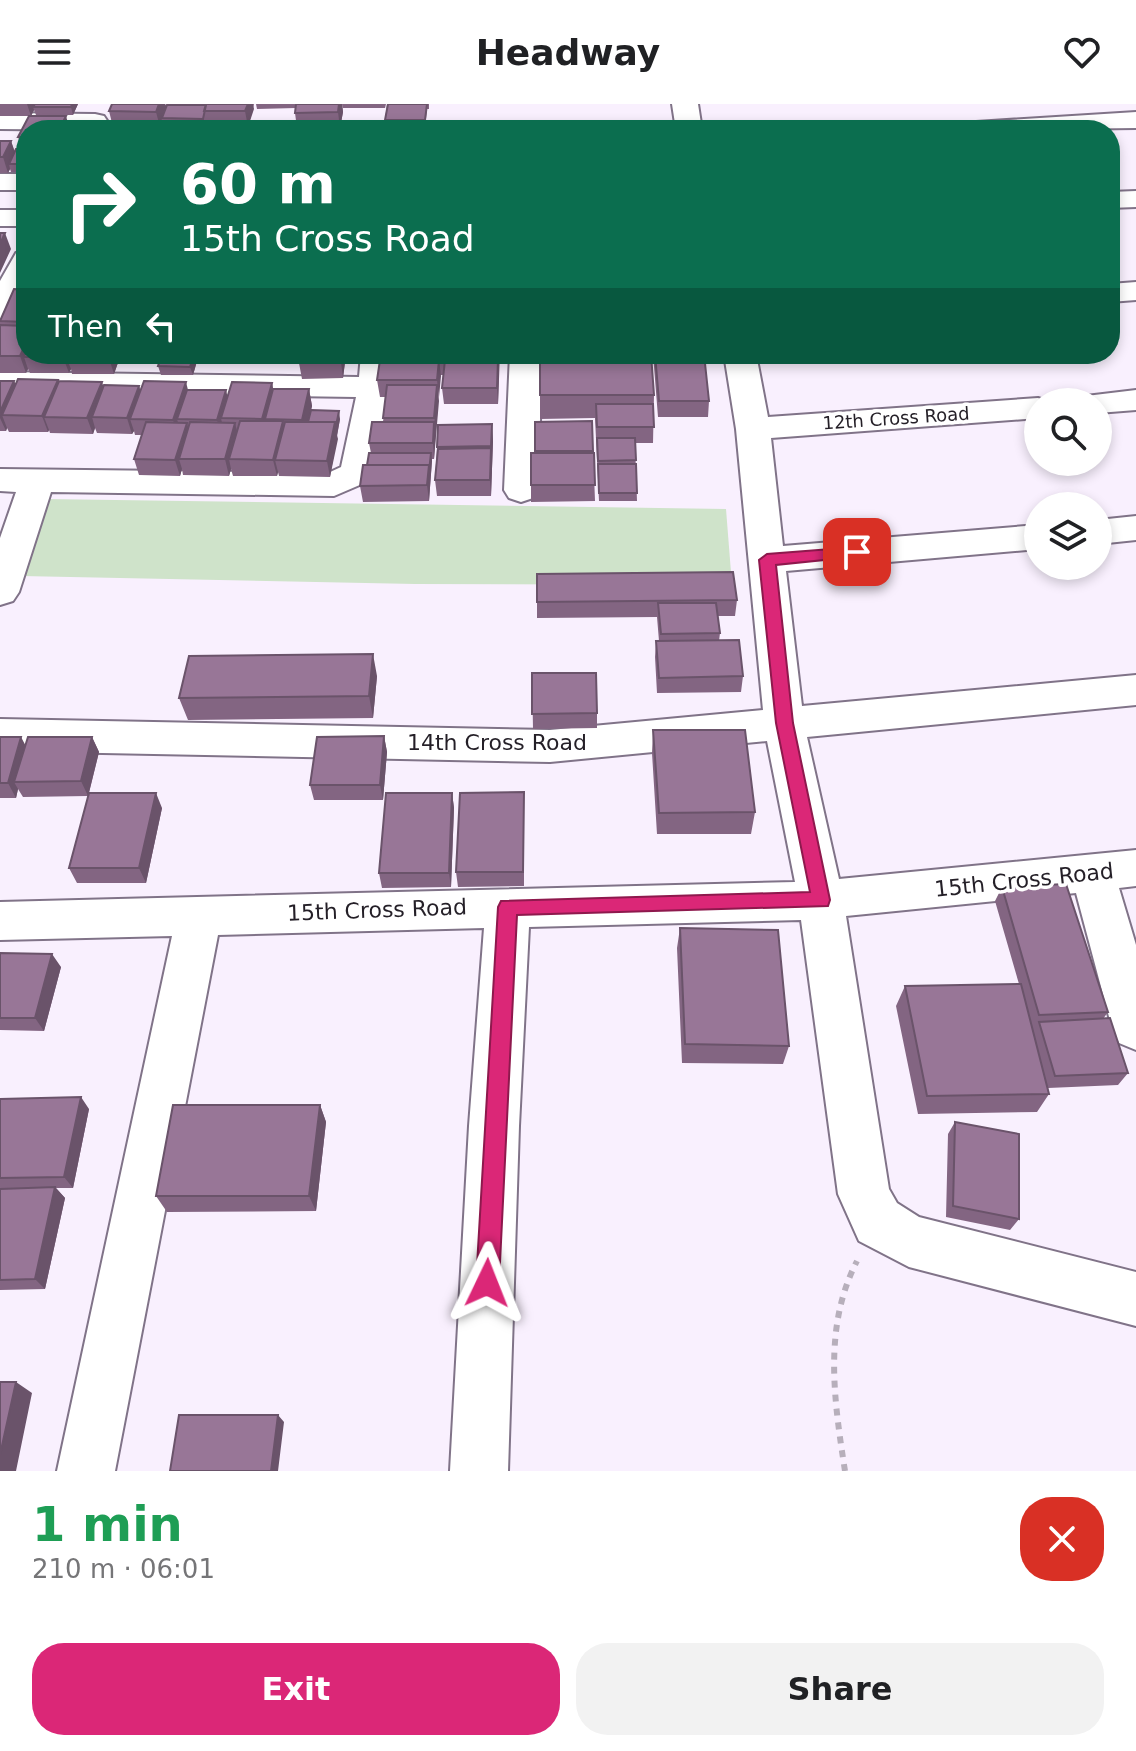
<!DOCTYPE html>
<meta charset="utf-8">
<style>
body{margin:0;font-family:"DejaVu Sans",sans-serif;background:#f2f2f2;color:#202124;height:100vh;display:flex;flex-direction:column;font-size:30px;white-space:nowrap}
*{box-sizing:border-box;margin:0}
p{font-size:26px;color:#757577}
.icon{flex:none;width:44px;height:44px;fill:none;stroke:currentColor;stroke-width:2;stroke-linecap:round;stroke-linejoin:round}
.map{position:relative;height:1367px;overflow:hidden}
.sheet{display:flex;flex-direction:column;background:#fff;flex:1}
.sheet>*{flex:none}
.hud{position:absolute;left:16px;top:16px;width:1104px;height:244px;border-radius:32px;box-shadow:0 4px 12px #0003;background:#0b6e4f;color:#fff;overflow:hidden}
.controls{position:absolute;left:1024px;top:284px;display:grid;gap:16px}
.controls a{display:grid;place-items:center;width:88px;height:88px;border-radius:50%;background:#fff;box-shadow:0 4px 12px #0003;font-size:40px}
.pin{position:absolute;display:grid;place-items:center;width:68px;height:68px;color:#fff;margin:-34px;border-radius:16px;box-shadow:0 4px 12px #0006}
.me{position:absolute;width:88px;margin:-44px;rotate:2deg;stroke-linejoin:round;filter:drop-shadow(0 0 6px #0008)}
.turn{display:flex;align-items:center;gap:28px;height:168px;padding:0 32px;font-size:36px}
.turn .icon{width:104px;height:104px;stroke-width:2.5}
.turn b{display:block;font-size:56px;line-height:68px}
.then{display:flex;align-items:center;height:76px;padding:0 32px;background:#0003;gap:16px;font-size:30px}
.round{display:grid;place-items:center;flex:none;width:84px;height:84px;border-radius:32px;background:#f2f2f2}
.headline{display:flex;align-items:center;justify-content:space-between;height:136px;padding:0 32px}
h1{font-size:48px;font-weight:800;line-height:60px;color:#1e9e55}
.cta{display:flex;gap:16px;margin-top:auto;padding:16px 32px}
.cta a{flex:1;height:92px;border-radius:32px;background:#db2777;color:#fff;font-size:32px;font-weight:800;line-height:92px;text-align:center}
.cta a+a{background:#f2f2f2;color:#202124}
header{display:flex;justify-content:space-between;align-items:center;height:104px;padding:0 32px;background:#fff;font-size:36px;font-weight:800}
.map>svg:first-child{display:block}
.green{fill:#cfe3ca}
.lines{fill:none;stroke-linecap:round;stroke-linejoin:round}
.street-casing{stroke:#807388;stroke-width:4}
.path{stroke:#b7afbb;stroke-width:6;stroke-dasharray:7 7;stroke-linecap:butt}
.street{fill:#fff;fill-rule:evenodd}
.wall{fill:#836582}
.shaded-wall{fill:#6a536a}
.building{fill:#987697;stroke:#6a536a;stroke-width:2}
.route{fill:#db2777;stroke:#8e194d;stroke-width:2}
.labels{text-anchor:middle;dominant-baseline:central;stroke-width:7;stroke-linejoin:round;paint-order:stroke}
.far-street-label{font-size:18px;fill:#241f27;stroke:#fff}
.street-label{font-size:22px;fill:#241f27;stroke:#fff}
</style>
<header><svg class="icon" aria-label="menu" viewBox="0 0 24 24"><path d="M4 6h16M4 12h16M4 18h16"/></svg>Headway<svg class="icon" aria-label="heart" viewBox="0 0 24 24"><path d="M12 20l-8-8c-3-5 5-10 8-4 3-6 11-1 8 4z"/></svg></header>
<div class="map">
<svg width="1136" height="1367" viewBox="0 0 1136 1367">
<rect width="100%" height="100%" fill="#f9f0fe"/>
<path class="green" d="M 45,395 L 726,405 L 732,481 L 415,480 L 21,472 Z"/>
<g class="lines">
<defs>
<path id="street" d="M 672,0 L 698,0 L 702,26 L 676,26 Z
M 1136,8 L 1136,24 L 963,26 L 967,20 L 976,18 Z
M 0,9 L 95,10 L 104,12 L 108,18 L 104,24 L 95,26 L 0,25 Z
M 0,70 L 26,70 L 26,86 L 0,86 Z
M 1136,87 L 1136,103 L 1110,104 L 1110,88 Z
M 0,106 L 26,106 L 26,122 L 0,122 Z
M 26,146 L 26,185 L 11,213 L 0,216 L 0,177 L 16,149 Z
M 1136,178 L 1136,196 L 1110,198 L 1110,180 Z
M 361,250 L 393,250 L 390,283 L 374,369 L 369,377 L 334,392 L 51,388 L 19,488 L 13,497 L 0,501 L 0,434 L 16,388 L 0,387 L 0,365 L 328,369 L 341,363 L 356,293 L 0,288 L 0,268 L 359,273 Z
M 510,250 L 542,250 L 538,386 L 533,394 L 521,398 L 509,394 L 504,386 Z
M 724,250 L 756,250 L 768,313 L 1038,294 L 1050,298 L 1038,298 L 1038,314 L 771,334 L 783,442 L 1038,421 L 1038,445 L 786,467 L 802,602 L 1136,571 L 1136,601 L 807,633 L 839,775 L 1136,746 L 1136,782 L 1119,784 L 1136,841 L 1136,946 L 1119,939 L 1112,924 L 1076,789 L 846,812 L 889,1085 L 897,1099 L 919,1113 L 1136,1168 L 1136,1222 L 909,1163 L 859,1137 L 838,1090 L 801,816 L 529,823 L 519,1022 L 508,1367 L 450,1367 L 469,1022 L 484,824 L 218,831 L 115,1367 L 57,1367 L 172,832 L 0,836 L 0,798 L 795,778 L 767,637 L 550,658 L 0,647 L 0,615 L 550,626 L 763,606 L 736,325 Z
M 1136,286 L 1136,306 L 1098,309 L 1098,298 L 1082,298 L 1086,292 Z
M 1136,412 L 1136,436 L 1098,440 L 1098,416 Z"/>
</defs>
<use href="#street" class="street-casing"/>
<path class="path" d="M 845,1367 C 834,1296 823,1223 857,1157"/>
<use href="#street" class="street"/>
</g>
<path class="wall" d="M 0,0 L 78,0 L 73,11 L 36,11 L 34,6 L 31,12 L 0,12 Z
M 112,0 L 206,1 L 254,0 L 248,23 L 207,23 L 206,18 L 205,23 L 164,22 L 162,17 L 160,23 L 113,23 L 109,7 Z
M 256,0 L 342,0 L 343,8 L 340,24 L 297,24 L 295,9 L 296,4 L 257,5 Z
M 342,0 L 386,0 L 385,4 L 343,4 Z
M 387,0 L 429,0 L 429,5 L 427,5 L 425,24 L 386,24 L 385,16 Z
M 26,26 L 26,68 L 11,68 L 10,65 L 8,69 L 0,69 L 0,37 L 11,37 L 15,48 L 22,45 L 18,33 Z
M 26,186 L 26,250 L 121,250 L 114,270 L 72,270 L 71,265 L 69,269 L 30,269 L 28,265 L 26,269 L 0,269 L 0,216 Z
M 199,250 L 193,271 L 161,271 L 158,262 Z
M 346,250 L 343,274 L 302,275 L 299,259 Z
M 439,250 L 500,250 L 498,300 L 444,300 L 442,284 L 443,271 L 440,271 L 434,355 L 432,355 L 429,397 L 363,398 L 360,382 L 371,349 L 369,339 L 383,318 L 386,293 L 380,293 L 377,276 L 439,256 Z
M 540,250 L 654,291 L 653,339 L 635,339 L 637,397 L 599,397 L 595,314 L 540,315 Z
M 653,250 L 704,250 L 709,297 L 708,313 L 658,313 Z
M 58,276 L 59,279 L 103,283 L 139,282 L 140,286 L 188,286 L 227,293 L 272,279 L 273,285 L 309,285 L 312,302 L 311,306 L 340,315 L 330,373 L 279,372 L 278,368 L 277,372 L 233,372 L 231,365 L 229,372 L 183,371 L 182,365 L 180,372 L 139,371 L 134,355 L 142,331 L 135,331 L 134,327 L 132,330 L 97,329 L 95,324 L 93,330 L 50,329 L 49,326 L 48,328 L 9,328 L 7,324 L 6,327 L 0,327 L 0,277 L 14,277 L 16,281 Z
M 592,317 L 595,397 L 531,398 L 531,381 L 535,349 L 535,318 Z
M 492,320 L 493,337 L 491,392 L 437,392 L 435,376 L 437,343 Z
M 537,470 L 737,496 L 735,512 L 718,512 L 720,529 L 719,537 L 743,572 L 741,588 L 657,589 L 655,553 L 656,537 L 659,537 L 657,513 L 537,514 Z
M 532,569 L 597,609 L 597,624 L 533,625 Z
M 377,572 L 373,614 L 188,616 L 179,594 Z
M 653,626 L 755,708 L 751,730 L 657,730 L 652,649 Z
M 384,632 L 387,648 L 383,696 L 314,696 L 310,681 Z
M 0,633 L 26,642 L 92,633 L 99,648 L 89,689 L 162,704 L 146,779 L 77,779 L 69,764 L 88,692 L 23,693 L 18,685 L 16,694 L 0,694 Z
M 452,689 L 454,704 L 451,783 L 382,784 L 379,769 Z
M 524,703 L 524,782 L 458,783 L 456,768 Z
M 1002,783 L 1108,908 L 1103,915 L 1128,969 L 1118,981 L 1048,984 L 1049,990 L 1037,1008 L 918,1010 L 896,902 L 905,882 L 1019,880 L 995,797 Z
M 680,824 L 789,942 L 783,960 L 682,959 L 677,844 Z
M 0,849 L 61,863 L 44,927 L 0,926 Z
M 0,995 L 89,1005 L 73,1084 L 56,1084 L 65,1094 L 45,1185 L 0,1186 Z
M 320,1001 L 326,1018 L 316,1107 L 167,1108 L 156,1092 Z
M 955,1018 L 1019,1115 L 1010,1126 L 946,1113 L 948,1030 Z"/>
<path class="shaded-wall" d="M 27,0 L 37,0 L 33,3 L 34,6 L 31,12 Z
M 72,0 L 78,0 L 73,11 L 71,3 Z
M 159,0 L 165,0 L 167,5 L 162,14 L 160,23 L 156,8 Z
M 248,0 L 253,0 L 254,5 L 248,23 L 245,7 Z
M 339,0 L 342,0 L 343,8 L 340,24 L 338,8 Z
M 66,12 L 70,26 L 59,26 Z
M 11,37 L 16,53 L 9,60 L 10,65 L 8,69 L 3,53 Z
M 5,129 L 11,145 L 0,169 L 0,140 Z
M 26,239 L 26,250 L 24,253 L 28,265 L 26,269 L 20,252 Z
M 65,250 L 77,250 L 66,253 L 71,265 L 69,269 L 63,253 Z
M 110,250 L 121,250 L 114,270 L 109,254 Z
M 194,250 L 199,250 L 193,271 L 190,263 Z
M 342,250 L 346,250 L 343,274 L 341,258 Z
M 439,256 L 441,272 L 439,293 L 437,276 Z
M 498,256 L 499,272 L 498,300 L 497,284 Z
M 58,276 L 64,292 L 44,313 L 49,326 L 48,328 L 42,312 Z
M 14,277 L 20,293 L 2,311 L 7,324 L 6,327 L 0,314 L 0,308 Z
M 102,278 L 107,294 L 92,313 L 95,324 L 93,330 L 87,314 Z
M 186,278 L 190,294 L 177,315 L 180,326 L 178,332 L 173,316 Z
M 272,279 L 275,295 L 265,315 L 267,325 L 265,331 L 262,315 Z
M 437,281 L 439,297 L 434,355 L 433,339 Z
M 139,282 L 144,298 L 130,315 L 134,327 L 132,330 L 127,314 Z
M 309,285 L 312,302 L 305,332 L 302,316 Z
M 226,286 L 230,303 L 221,314 L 223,324 L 221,332 L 217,316 Z
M 339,307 L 340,315 L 337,331 L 338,335 L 330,373 L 327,357 L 335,318 Z
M 283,317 L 286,333 L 275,356 L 278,368 L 277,372 L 273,356 Z
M 187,319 L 191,335 L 179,355 L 182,365 L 180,372 L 175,356 Z
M 235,319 L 239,335 L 229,355 L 231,365 L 229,372 L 225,355 Z
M 492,320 L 493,337 L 491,392 L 490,376 Z
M 431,349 L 432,357 L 429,397 L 427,381 Z
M 373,550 L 377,572 L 373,614 L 369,592 Z
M 384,632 L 387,648 L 383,696 L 380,681 Z
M 21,633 L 29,648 L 14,678 L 18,685 L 16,694 L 8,679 Z
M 92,633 L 99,648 L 88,692 L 81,677 Z
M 156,689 L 162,704 L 146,779 L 139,764 Z
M 452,689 L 454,704 L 451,783 L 449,769 Z
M 52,850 L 61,863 L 44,927 L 35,914 Z
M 81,993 L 89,1005 L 73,1084 L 64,1073 Z
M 320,1001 L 326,1018 L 316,1107 L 309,1092 Z
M 55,1083 L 65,1094 L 45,1185 L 35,1175 Z
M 16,1278 L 32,1289 L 16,1367 L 0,1367 L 0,1351 Z
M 278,1311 L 284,1318 L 278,1367 L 271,1367 Z"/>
<path class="building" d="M 35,0 L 72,0 L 71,3 L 33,3 Z
M 112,0 L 159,0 L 156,8 L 109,7 Z
M 206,0 L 248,0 L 245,7 L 204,7 Z
M 296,0 L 339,0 L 338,8 L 295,9 Z
M 388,0 L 427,0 L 425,16 L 385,16 Z
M 167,1 L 206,1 L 203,15 L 162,14 Z
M 29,12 L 66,12 L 59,26 L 26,26 L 26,33 L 18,33 Z
M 622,21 L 623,26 L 563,26 L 563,22 Z
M 667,21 L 668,26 L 627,26 L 627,22 Z
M 0,37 L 11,37 L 3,53 L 0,53 Z
M 16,45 L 26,45 L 26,60 L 9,60 Z
M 0,129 L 5,129 L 0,140 Z
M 14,185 L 26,186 L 26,218 L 0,217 Z
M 0,221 L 26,222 L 26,239 L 20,252 L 0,252 Z
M 26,248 L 26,250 L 65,250 L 63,253 L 24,253 Z
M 68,250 L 110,250 L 109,254 L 66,253 Z
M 162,250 L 194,250 L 190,263 L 158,262 Z
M 300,250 L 342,250 L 341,258 L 299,259 Z
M 439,250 L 499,250 L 499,254 L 438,254 Z
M 540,250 L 651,250 L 654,291 L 540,291 Z
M 655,250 L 704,250 L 709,297 L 659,297 Z
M 380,256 L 439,256 L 437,276 L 377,276 Z
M 445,256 L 498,256 L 497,284 L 442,284 Z
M 18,275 L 58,276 L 42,312 L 2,311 Z
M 0,277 L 14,277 L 0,308 Z
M 59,277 L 102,278 L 87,314 L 44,313 Z
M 144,277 L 186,278 L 173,316 L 130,315 Z
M 232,278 L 272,279 L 262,315 L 221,314 Z
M 104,281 L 139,282 L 127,314 L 92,313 Z
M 387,281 L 437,281 L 434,314 L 383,314 Z
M 273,285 L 309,285 L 302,316 L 265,315 Z
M 187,286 L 226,286 L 217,316 L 177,315 Z
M 596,300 L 653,300 L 654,323 L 597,323 Z
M 311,306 L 339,307 L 336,322 L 335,318 L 308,318 Z
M 240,317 L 283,317 L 273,356 L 229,355 Z
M 592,317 L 593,347 L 535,347 L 535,318 Z
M 146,318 L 187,319 L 175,356 L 134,355 Z
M 190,318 L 235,319 L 225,355 L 179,355 Z
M 285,318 L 335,318 L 327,357 L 275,356 Z
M 372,318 L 434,318 L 433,339 L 369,339 Z
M 492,320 L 491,342 L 437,343 L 438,321 Z
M 597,334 L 635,334 L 636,356 L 598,357 Z
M 491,344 L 490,376 L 435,376 L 438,345 Z
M 369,349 L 431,349 L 429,367 L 429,361 L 367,361 Z
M 531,349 L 594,349 L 595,381 L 531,381 Z
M 598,360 L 636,360 L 637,389 L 599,389 Z
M 363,361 L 429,361 L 427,381 L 360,382 Z
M 733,468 L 737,496 L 537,498 L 537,470 Z
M 658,499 L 716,499 L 720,529 L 661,530 Z
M 739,536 L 743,572 L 659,574 L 656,537 Z
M 373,550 L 369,592 L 179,594 L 189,552 Z
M 532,569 L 596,569 L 597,609 L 532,610 Z
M 653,626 L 745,626 L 755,708 L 659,709 Z
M 384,632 L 380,681 L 310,681 L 317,633 Z
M 0,633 L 21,633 L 8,679 L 0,679 Z
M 28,633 L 92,633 L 81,677 L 14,678 Z
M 524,688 L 523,768 L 456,768 L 460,689 Z
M 89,689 L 156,689 L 139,764 L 69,764 Z
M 386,689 L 452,689 L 449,769 L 379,769 Z
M 1066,780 L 1108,908 L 1039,911 L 1002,783 Z
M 680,824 L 778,826 L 789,942 L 685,940 Z
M 0,849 L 52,850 L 35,914 L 0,914 Z
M 1021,880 L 1049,990 L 927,992 L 905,882 Z
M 1110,914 L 1128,969 L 1055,972 L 1039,918 Z
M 81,993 L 64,1073 L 0,1074 L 0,995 Z
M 173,1001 L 320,1001 L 309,1092 L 156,1092 Z
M 955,1018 L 1019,1030 L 1019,1115 L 953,1102 Z
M 55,1083 L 35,1175 L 0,1176 L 0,1085 Z
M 0,1278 L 16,1278 L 0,1351 Z
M 179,1311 L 278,1311 L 271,1367 L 170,1367 Z"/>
<path class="route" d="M 857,443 L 863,444 L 863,452 L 776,461 L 793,619 L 830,796 L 828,802 L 517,811 L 499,1179 L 495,1187 L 487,1190 L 479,1187 L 476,1179 L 498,803 L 501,797 L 810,788 L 776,619 L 759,456 L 767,450 Z"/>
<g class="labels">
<g class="far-street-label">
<text transform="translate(896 314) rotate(-4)">12th Cross Road</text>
</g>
<g class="street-label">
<text x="497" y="638">14th Cross Road</text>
<text transform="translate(1024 776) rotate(-6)">15th Cross Road</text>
<text transform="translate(377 806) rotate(-2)">15th Cross Road</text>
</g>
</g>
</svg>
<div class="controls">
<a><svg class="icon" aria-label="search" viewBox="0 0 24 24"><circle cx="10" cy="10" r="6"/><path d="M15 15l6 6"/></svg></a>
<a><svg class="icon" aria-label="layers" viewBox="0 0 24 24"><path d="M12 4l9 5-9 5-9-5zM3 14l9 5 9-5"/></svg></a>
</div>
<div class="pin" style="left:857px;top:448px;background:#d93025"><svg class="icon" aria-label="arrive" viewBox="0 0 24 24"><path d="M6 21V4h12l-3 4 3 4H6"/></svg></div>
<svg class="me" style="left:487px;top:1179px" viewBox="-20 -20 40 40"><path d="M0-17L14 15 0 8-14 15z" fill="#db2777" stroke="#fff" stroke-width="4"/></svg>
<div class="hud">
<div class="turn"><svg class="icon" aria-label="right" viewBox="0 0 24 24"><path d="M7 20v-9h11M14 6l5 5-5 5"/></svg><div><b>60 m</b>15th Cross Road</div></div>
<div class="then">Then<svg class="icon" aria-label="left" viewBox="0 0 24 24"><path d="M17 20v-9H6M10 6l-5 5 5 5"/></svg></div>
</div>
</div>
<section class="sheet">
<div class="headline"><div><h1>1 min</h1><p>210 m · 06:01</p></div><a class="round" style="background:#d93025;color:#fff"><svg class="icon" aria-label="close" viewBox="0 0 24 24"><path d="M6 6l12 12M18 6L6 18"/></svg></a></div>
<div class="cta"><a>Exit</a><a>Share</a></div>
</section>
